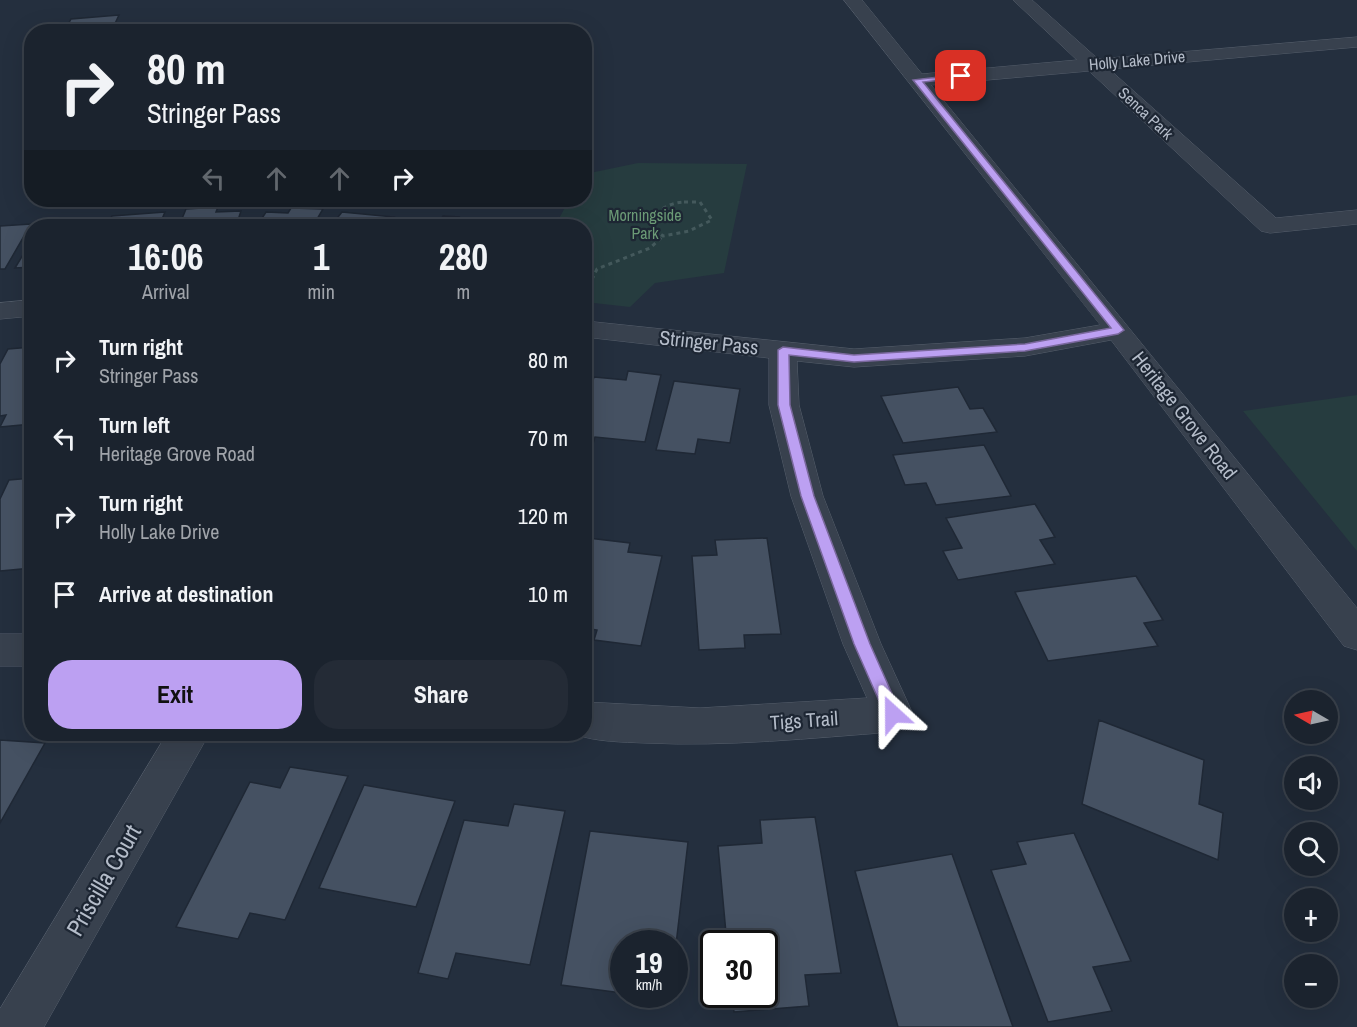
<!DOCTYPE html>
<meta charset="utf-8">
<style>
body{margin:0;font-family:"Archivo Narrow",sans-serif;background:#242b36;color:#f1f3f6;height:100vh;display:flex;flex-direction:column;font-size:22px;white-space:nowrap}
*{box-sizing:border-box;margin:0}
p{font-size:20px;color:#a0a4aa}
.icon{flex:none;width:33px;height:33px;fill:none;stroke:currentColor;stroke-width:2;stroke-linecap:round;stroke-linejoin:round}
.map{position:relative;flex:1;overflow:hidden}
.details{position:absolute;left:24px;top:219px;width:568px;height:522px;display:flex;flex-direction:column;background:#1b232e;border-radius:24px;box-shadow:0 6px 24px #0002,0 0 0 2px #39404a}
.details>*{flex:none}
.hud{position:absolute;left:24px;top:24px;width:568px;height:183px;border-radius:24px;box-shadow:0 6px 24px #0002,0 0 0 2px #39404a;background:#1b232e;color:#f1f3f6;overflow:hidden}
.needle{width:39px;rotate:279deg}
.controls{position:absolute;left:1284px;top:690px;display:grid;gap:12px}
.controls a{display:grid;place-items:center;width:54px;height:54px;border-radius:50%;background:#1b232e;box-shadow:0 6px 24px #0002,0 0 0 2px #39404a;font-size:30px}
.speed{position:absolute;left:610px;top:930px;display:flex;gap:12px;font-size:30px;font-weight:700;text-align:center}
.speed>*{display:grid;place-content:center;width:78px;height:78px;border-radius:50%;background:#1b232e;box-shadow:0 6px 24px #0002,0 0 0 2px #39404a;line-height:1}
.speed small{font-size:15px;font-weight:400}
.speed .limit{border:3px solid #111;border-radius:9px;background:#fff;color:#111}
.pin{position:absolute;display:grid;place-items:center;width:51px;height:51px;color:#fff;margin:-26px;border-radius:12px;box-shadow:0 3px 9px #0006}
.me{position:absolute;width:66px;margin:-33px;rotate:336deg;stroke-linejoin:round;filter:drop-shadow(0 0 4px #0008)}
.turn{display:flex;align-items:center;gap:21px;height:126px;padding:0 24px;font-size:27px}
.turn .icon{width:78px;height:78px;stroke-width:2.5}
.turn b{display:block;font-size:42px;line-height:51px}
.lanes{display:flex;align-items:center;height:57px;padding:0 24px;background:#0003;justify-content:center;gap:30px;direction:ltr}
.lanes .off{opacity:.35}
.eta{display:flex;justify-content:space-evenly;align-items:center;height:102px;text-align:center}
.eta b{font-size:36px;font-weight:800;line-height:42px}
.cta{display:flex;gap:12px;margin-top:auto;padding:12px 24px}
.cta a{flex:1;height:69px;border-radius:24px;background:#bca0f2;color:#111;font-size:24px;font-weight:800;line-height:69px;text-align:center}
.cta a+a{background:#242b36;color:#f1f3f6}
ul{padding:0;list-style:none}
li{display:flex;align-items:center;gap:18px;height:78px;padding:0 24px}
li div{flex:1}
li b{display:block;font-size:22px}
li em{font-style:normal}
.map>svg:first-child{display:block}
.green{fill:#263c3f}
.building{fill:#455162;stroke:#1f2835;stroke-width:1.5}
.lines{fill:none;stroke-linecap:round;stroke-linejoin:round}
.minor-casing{stroke:#565f6c;stroke-width:1}
.path{stroke:#44595c;stroke-width:3;stroke-dasharray:4 4;stroke-linecap:butt}
.minor{fill:#38414e;fill-rule:evenodd}
.route{fill:#bca0f2;stroke:#7a689d;stroke-width:1.5}
.labels{text-anchor:middle;dominant-baseline:central;stroke-width:4.5;stroke-linejoin:round;paint-order:stroke}
.far-street-label{font-size:16px;fill:#b4bcc9;stroke:#1d2633}
.far-park-label{font-size:16px;fill:#6b9a76;stroke:#1d2633}
.street-label{font-size:20px;fill:#b4bcc9;stroke:#1d2633}
.near-street-label{font-size:24px;fill:#b4bcc9;stroke:#1d2633}
</style>
<div class="map">
<svg width="1357" height="1027" viewBox="0 0 1357 1027">
<rect width="100%" height="100%" fill="#242f3e"/>
<path class="green" d="M 638,163 L 747,164 L 724,273 L 655,283 L 630,307 L 585,302 L 585,226 L 555,226 L 569,200 L 585,200 L 585,174 Z
M 1357,395 L 1357,551 L 1243,411 Z"/>
<path class="building" d="M 119,15 L 111,32 L 64,32 L 71,19 Z
M 218,207 L 216,212 L 241,211 L 236,226 L 179,226 L 186,209 Z
M 291,208 L 323,209 L 313,226 L 257,226 L 266,212 L 288,213 Z
M 165,212 L 159,226 L 107,226 L 112,216 Z
M 342,212 L 394,217 L 387,226 L 331,226 Z
M 443,216 L 459,217 L 454,226 L 398,226 L 403,219 L 439,223 Z
M 55,220 L 53,224 L 99,221 L 97,226 L 39,226 L 43,221 Z
M 495,220 L 529,223 L 528,226 L 492,226 Z
M 31,224 L 5,269 L 0,269 L 0,226 Z
M 32,240 L 32,267 L 15,268 Z
M 32,347 L 32,424 L 0,427 L 6,415 L 0,416 L 0,364 L 8,349 Z
M 628,371 L 661,375 L 645,442 L 595,437 L 592,447 L 585,447 L 585,406 L 594,377 L 626,380 Z
M 674,381 L 740,389 L 730,443 L 698,439 L 695,454 L 656,450 Z
M 958,387 L 970,409 L 983,408 L 997,432 L 903,443 L 881,396 Z
M 984,445 L 1011,496 L 936,505 L 926,483 L 905,485 L 893,455 Z
M 32,478 L 32,568 L 0,571 L 0,499 L 9,480 Z
M 1035,504 L 1055,537 L 1040,540 L 1055,564 L 958,580 L 943,551 L 962,548 L 946,518 Z
M 588,538 L 630,543 L 628,552 L 662,556 L 641,646 L 594,640 L 597,630 L 585,628 L 585,546 Z
M 767,538 L 781,634 L 744,635 L 745,648 L 699,650 L 692,556 L 717,555 L 715,540 Z
M 1136,576 L 1163,620 L 1144,623 L 1158,646 L 1048,661 L 1015,592 Z
M 1099,720 L 1204,760 L 1199,804 L 1223,813 L 1218,860 L 1082,804 Z
M 0,740 L 45,743 L 0,823 Z
M 290,767 L 348,776 L 285,920 L 250,913 L 238,939 L 176,927 L 250,782 L 280,788 Z
M 364,785 L 455,801 L 416,907 L 319,888 Z
M 514,804 L 565,811 L 530,965 L 456,953 L 448,979 L 418,973 L 464,820 L 508,826 Z
M 815,817 L 841,973 L 805,975 L 809,1006 L 734,1012 L 732,994 L 765,994 L 765,944 L 727,944 L 718,846 L 762,843 L 760,820 Z
M 590,831 L 688,842 L 675,953 L 675,944 L 624,944 L 622,993 L 561,985 Z
M 1074,833 L 1131,961 L 1093,967 L 1112,1011 L 1048,1022 L 991,870 L 1026,864 L 1017,842 Z
M 952,854 L 1013,1027 L 898,1027 L 855,871 Z"/>
<g class="lines">
<defs>
<path id="minor" d="M 844,0 L 862,0 L 922,74 L 1077,60 L 1013,0 L 1032,0 L 1098,59 L 1357,37 L 1357,47 L 1109,69 L 1276,218 L 1357,210 L 1357,224 L 1270,233 L 1261,231 L 1089,71 L 931,85 L 1357,608 L 1357,650 L 1344,646 L 1111,340 L 1025,356 L 854,367 L 797,361 L 799,405 L 823,496 L 881,644 L 913,714 L 907,726 L 893,732 C 811,738 728,747 646,743 C 622,742 596,742 574,734 L 585,734 L 585,702 L 700,708 L 867,698 L 843,644 L 791,496 L 769,405 L 769,358 L 585,337 L 585,321 L 854,349 L 1025,338 L 1100,325 Z
M 32,300 L 32,316 L 0,319 L 0,303 Z
M 0,634 L 32,634 L 32,666 L 0,666 Z
M 167,734 L 209,734 L 44,1027 L 0,1027 L 0,1009 Z"/>
</defs>
<use href="#minor" class="minor-casing"/>
<path class="path" d="M 684,202 L 700,202 L 712,220 L 689,231 L 663,236 L 654,229 L 650,220 C 660,209 669,203 684,202 Z
M 585,294 L 597,269 L 650,248 L 663,236"/>
<use href="#minor" class="minor"/>
</g>
<path class="route" d="M 964,74 L 961,78 L 923,82 L 1124,330 L 1118,334 L 1025,351 L 854,362 L 789,355 L 790,405 L 814,496 L 870,644 L 901,714 L 899,719 L 893,722 L 887,719 L 854,644 L 801,496 L 778,405 L 778,350 L 783,347 L 854,355 L 1025,344 L 1111,328 L 913,80 Z"/>
<g class="labels">
<g class="far-street-label">
<text transform="translate(1137 60) rotate(-5)">Holly Lake Drive</text>
<text transform="translate(1146 113) rotate(43)">Senca Park</text>
</g>
<g class="far-park-label">
<text x="645" y="215">Morningside<tspan x="645" dy="18">Park</tspan></text>
</g>
<g class="street-label">
<text transform="translate(709 342) rotate(6)">Stringer Pass</text>
<text transform="translate(1185 415) rotate(52)">Heritage Grove Road</text>
<text transform="translate(804 720) rotate(-4)">Tigs Trail</text>
</g>
<g class="near-street-label">
<text transform="translate(103 880) rotate(-60)">Priscilla Court</text>
</g>
</g>
</svg>
<div class="controls">
<a><svg class="needle" viewBox="-14 -14 28 28"><path d="M0-13l5 13h-10z" fill="#e53935"/><path d="M0 13l5-13h-10z" fill="#a0a4aa"/></svg></a>
<a><svg class="icon" aria-label="sound" viewBox="0 0 24 24"><path d="M4 9h4l5-4v14l-5-4H4zM17 9q2 3 0 6"/></svg></a>
<a><svg class="icon" aria-label="search" viewBox="0 0 24 24"><circle cx="10" cy="10" r="6"/><path d="M15 15l6 6"/></svg></a>
<a>+</a>
<a>−</a>
</div>
<div class="speed"><div>19<small>km/h</small></div><div class="limit">30</div></div>
<div class="pin" style="left:961px;top:76px;background:#d93025"><svg class="icon" aria-label="arrive" viewBox="0 0 24 24"><path d="M6 21V4h12l-3 4 3 4H6"/></svg></div>
<svg class="me" style="left:893px;top:714px" viewBox="-20 -20 40 40"><path d="M0-17L14 15 0 8-14 15z" fill="#bca0f2" stroke="#fff" stroke-width="4"/></svg>
<div class="hud">
<div class="turn"><svg class="icon" aria-label="right" viewBox="0 0 24 24"><path d="M7 20v-9h11M14 6l5 5-5 5"/></svg><div><b>80 m</b>Stringer Pass</div></div>
<div class="lanes"><svg class="icon off" aria-label="left" viewBox="0 0 24 24"><path d="M17 20v-9H6M10 6l-5 5 5 5"/></svg><svg class="icon off" aria-label="ahead" viewBox="0 0 24 24"><path d="M12 20V5M6 11l6-6 6 6"/></svg><svg class="icon off" aria-label="ahead" viewBox="0 0 24 24"><path d="M12 20V5M6 11l6-6 6 6"/></svg><svg class="icon" aria-label="right" viewBox="0 0 24 24"><path d="M7 20v-9h11M14 6l5 5-5 5"/></svg></div>
</div>
<section class="details">
<div class="eta">
<div><b>16:06</b><p>Arrival</p></div>
<div><b>1</b><p>min</p></div>
<div><b>280</b><p>m</p></div>
</div>
<ul>
<li><svg class="icon" aria-label="right" viewBox="0 0 24 24"><path d="M7 20v-9h11M14 6l5 5-5 5"/></svg><div><b>Turn right</b><p>Stringer Pass</p></div><em>80 m</em></li>
<li><svg class="icon" aria-label="left" viewBox="0 0 24 24"><path d="M17 20v-9H6M10 6l-5 5 5 5"/></svg><div><b>Turn left</b><p>Heritage Grove Road</p></div><em>70 m</em></li>
<li><svg class="icon" aria-label="right" viewBox="0 0 24 24"><path d="M7 20v-9h11M14 6l5 5-5 5"/></svg><div><b>Turn right</b><p>Holly Lake Drive</p></div><em>120 m</em></li>
<li><svg class="icon" aria-label="arrive" viewBox="0 0 24 24"><path d="M6 21V4h12l-3 4 3 4H6"/></svg><div><b>Arrive at destination</b></div><em>10 m</em></li>
</ul>
<div class="cta"><a>Exit</a><a>Share</a></div>
</section>
</div>
